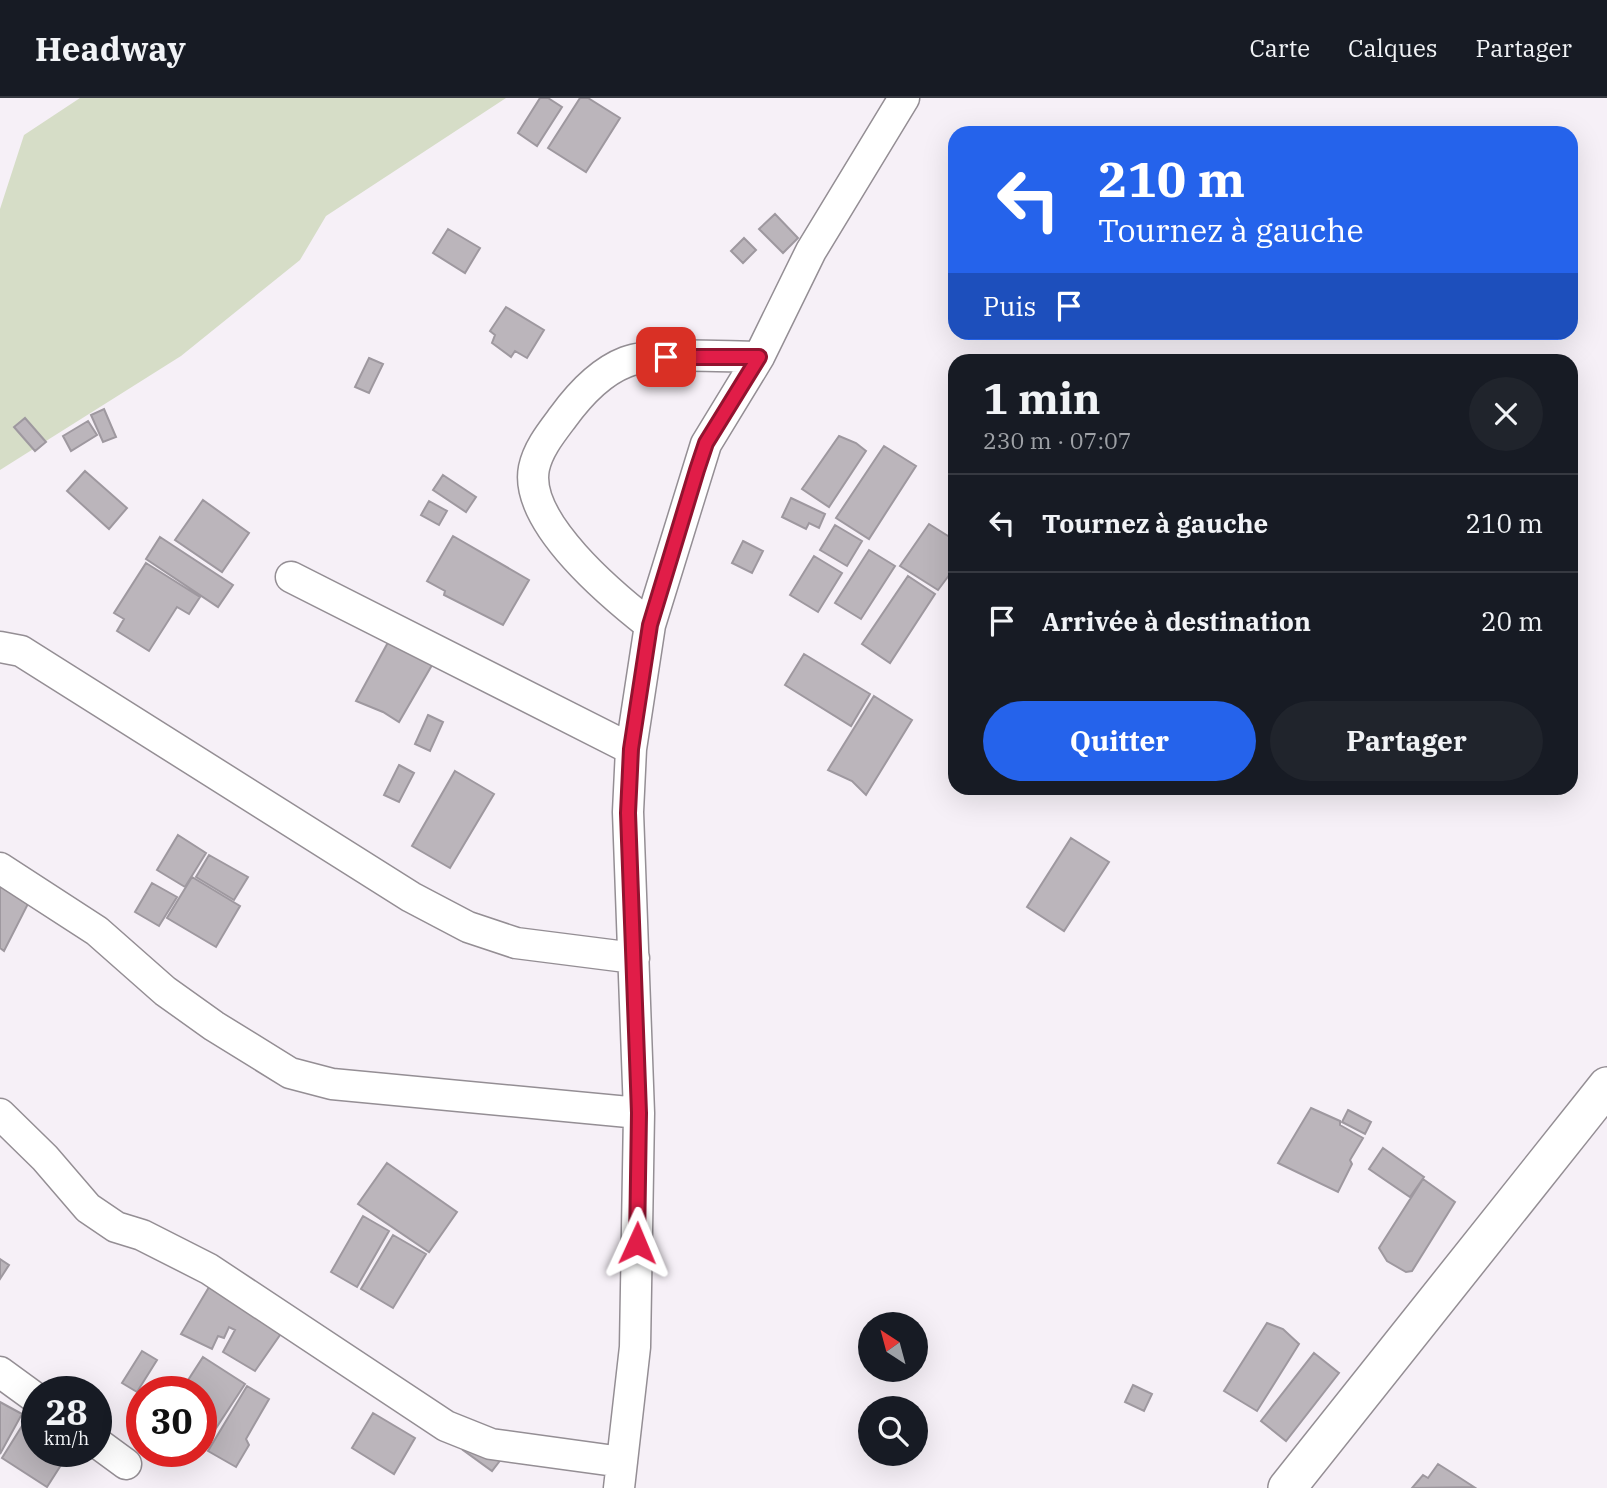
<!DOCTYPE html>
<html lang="fr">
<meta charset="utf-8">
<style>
body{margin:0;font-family:"IBM Plex Serif",serif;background:#20242c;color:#f1f3f6;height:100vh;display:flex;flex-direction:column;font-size:26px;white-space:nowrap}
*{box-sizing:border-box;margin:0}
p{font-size:23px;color:#9ea1a6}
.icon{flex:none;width:38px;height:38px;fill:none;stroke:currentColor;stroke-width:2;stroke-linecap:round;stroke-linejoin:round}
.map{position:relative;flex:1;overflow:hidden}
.drawer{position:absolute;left:948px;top:256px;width:630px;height:441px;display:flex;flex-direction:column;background:#171b24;border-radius:21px;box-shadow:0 7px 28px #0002}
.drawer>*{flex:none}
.banner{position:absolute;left:948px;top:28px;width:630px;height:214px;border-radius:21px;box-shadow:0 7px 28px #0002;background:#2563eb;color:#fff;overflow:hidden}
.needle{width:46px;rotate:324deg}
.tools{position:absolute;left:858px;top:1214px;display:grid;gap:14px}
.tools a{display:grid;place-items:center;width:70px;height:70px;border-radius:50%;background:#171b24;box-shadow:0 7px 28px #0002;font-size:35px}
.speed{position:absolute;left:21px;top:1278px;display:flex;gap:14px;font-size:35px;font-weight:700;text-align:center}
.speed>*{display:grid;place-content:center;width:91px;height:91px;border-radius:50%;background:#171b24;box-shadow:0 7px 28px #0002;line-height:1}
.speed small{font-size:18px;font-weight:400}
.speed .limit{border:10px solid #d22;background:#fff;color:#111}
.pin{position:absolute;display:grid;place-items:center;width:60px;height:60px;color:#fff;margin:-30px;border-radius:14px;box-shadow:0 4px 10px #0006}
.me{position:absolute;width:77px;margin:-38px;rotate:1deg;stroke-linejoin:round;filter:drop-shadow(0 0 5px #0008)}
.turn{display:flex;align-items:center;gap:24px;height:147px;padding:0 35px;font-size:32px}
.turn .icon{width:91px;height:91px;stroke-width:2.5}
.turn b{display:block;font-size:49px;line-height:60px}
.then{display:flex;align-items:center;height:66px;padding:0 35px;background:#0003;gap:14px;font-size:26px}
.round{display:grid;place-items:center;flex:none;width:74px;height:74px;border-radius:37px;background:#20242c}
.summary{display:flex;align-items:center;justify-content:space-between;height:119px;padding:0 35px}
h1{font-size:42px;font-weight:700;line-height:52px}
.button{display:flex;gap:14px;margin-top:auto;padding:14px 35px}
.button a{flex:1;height:80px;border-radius:42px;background:#2563eb;color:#fff;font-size:28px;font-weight:700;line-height:80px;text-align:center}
.button a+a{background:#20242c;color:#f1f3f6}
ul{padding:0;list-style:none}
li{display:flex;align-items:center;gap:21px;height:98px;padding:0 35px;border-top:2px solid #363941}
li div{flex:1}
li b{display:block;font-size:26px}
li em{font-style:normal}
header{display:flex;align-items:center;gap:42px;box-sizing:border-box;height:98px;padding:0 35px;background:#171b24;border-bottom:2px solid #363941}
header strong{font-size:33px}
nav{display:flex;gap:38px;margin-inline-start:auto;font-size:24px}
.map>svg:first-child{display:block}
.green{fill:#d6ddc7}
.building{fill:#bbb5bb;stroke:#9e989f;stroke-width:2}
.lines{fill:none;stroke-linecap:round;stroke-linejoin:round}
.minor-casing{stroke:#948e94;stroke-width:33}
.tertiary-casing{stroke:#948e94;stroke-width:40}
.minor{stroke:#fff;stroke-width:30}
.tertiary{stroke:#fff;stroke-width:37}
.route-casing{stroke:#92132f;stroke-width:18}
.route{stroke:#e11d48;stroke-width:12}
</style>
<header>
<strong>Headway</strong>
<nav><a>Carte</a><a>Calques</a><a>Partager</a></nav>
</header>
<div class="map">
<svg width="1607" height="1390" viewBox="0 0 1607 1390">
<rect width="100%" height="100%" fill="#f6f0f7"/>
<path class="green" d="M 80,0 L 506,0 L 326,118 L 300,162 L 181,258 L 0,372 L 0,111 L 24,37 Z"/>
<path class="building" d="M 540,0 L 548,0 L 562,9 L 537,48 L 518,35 Z
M 580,0 L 588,0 L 620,20 L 586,74 L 548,50 Z
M 775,116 L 798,140 L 783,155 L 759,131 Z
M 448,131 L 480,150 L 465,175 L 433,155 Z
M 744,140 L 756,152 L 743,165 L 731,153 Z
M 506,209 L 544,232 L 527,260 L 515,253 L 511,259 L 492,245 L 495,237 L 490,233 Z
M 369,260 L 383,266 L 369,295 L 355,289 Z
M 104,311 L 116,339 L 103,344 L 91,317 Z
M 25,320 L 46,344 L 35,353 L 14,329 Z
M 88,323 L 97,337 L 71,353 L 63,338 Z
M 839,338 L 856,345 L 866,353 L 829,409 L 802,391 Z
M 884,348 L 916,368 L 869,441 L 836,420 Z
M 85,373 L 127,410 L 109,431 L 67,393 Z
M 443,377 L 476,399 L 466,414 L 433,392 Z
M 791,400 L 825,416 L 819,430 L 809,425 L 806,431 L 782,419 Z
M 203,402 L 249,435 L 222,474 L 175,442 Z
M 429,403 L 447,413 L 439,427 L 421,417 Z
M 929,426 L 956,443 L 956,468 L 938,492 L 900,468 Z
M 835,427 L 862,443 L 847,468 L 820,452 Z
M 453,438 L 529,482 L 503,527 L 444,497 L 445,493 L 427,483 Z
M 160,439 L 233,487 L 218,509 L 146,461 Z
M 743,443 L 763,453 L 752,475 L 732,465 Z
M 869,452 L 895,468 L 861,521 L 835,505 Z
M 814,458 L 842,475 L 818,514 L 790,497 Z
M 146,465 L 200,499 L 189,516 L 177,509 L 149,553 L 117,533 L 124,521 L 114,515 Z
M 908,478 L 935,496 L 890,565 L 862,546 Z
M 397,528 L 439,555 L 399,624 L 383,614 L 356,603 Z
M 804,556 L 870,596 L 851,628 L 785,587 Z
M 874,598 L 912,622 L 866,697 L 852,683 L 828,672 Z
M 428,617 L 443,624 L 430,653 L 415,646 Z
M 399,667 L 414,675 L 399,704 L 384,697 Z
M 455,673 L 494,696 L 450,770 L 412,748 Z
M 178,737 L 206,755 L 185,789 L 157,772 Z
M 1071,740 L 1109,764 L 1064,833 L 1027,809 Z
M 209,757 L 248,779 L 234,802 L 196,779 Z
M 192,779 L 240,808 L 216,849 L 167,820 Z
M 0,780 L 33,796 L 4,853 L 0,850 Z
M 152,785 L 177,799 L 159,828 L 135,814 Z
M 1311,1010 L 1340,1023 L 1340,1027 L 1363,1040 L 1350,1062 L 1352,1066 L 1338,1094 L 1278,1065 Z
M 1348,1012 L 1371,1024 L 1365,1036 L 1342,1024 Z
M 1383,1050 L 1424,1079 L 1410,1099 L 1369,1071 Z
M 387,1065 L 457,1114 L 429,1154 L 358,1106 Z
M 1423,1081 L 1455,1104 L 1412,1173 L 1406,1174 L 1387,1163 L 1379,1150 Z
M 363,1118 L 389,1133 L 357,1189 L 331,1174 Z
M 393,1137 L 426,1156 L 393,1210 L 361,1191 Z
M 0,1161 L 9,1167 L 0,1181 Z
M 212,1184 L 289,1224 L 255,1273 L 223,1254 L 235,1232 L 229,1229 L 224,1240 L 218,1238 L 212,1251 L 181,1236 Z
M 1267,1225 L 1283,1231 L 1299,1246 L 1257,1313 L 1224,1293 Z
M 142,1253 L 157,1262 L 137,1294 L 122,1285 Z
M 1314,1255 L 1339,1275 L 1286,1343 L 1261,1323 Z
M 203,1259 L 245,1286 L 205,1347 L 201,1344 L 201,1293 L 181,1293 Z
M 1133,1287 L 1152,1296 L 1144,1313 L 1125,1304 Z
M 247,1288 L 269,1301 L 246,1341 L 249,1347 L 236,1369 L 208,1353 Z
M 0,1304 L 22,1316 L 0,1356 Z
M 30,1315 L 37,1319 L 37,1353 L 70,1353 L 47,1389 L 2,1360 Z
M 373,1315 L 415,1340 L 394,1376 L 352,1350 Z
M 474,1339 L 502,1360 L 492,1373 L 463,1352 Z
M 1438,1366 L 1457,1378 L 1474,1389 L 1412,1390 L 1423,1377 L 1428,1380 Z"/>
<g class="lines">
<defs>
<path id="minor" d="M 291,479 L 631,651
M 650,527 C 613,498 523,424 534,370 C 538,351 551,335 563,319 C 579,297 600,274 626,264 C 656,253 725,259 759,259
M 0,549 L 21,553 L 411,799 L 468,829 L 516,845 L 634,860
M 0,770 L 97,833 L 165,893 L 214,928 L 290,975 L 332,986 L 639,1015
M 0,1016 L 45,1060 L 88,1110 L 116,1129 L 142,1137 L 209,1171 L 446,1328 L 491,1346 L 622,1364
M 0,1274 L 37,1301
M 96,1344 L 126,1366
M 619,1390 L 635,1249 L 639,1015 L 628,714 L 631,651 L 650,527 L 706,346 L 759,259 L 811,153 L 904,0"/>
<path id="tertiary" d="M 1287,1390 L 1607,988"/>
</defs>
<use href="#minor" class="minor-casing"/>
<use href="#tertiary" class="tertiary-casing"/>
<use href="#minor" class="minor"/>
<use href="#tertiary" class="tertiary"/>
</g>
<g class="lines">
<defs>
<path id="route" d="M 637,1145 L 639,1015 L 628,715 L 631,651 L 650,527 L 697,372 L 706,345 L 759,259 L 666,259"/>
</defs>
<use href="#route" class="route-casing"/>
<use href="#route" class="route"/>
</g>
</svg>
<div class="tools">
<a><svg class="needle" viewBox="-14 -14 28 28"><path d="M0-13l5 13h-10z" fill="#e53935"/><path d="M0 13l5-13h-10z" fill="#9ea1a6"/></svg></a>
<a><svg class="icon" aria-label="search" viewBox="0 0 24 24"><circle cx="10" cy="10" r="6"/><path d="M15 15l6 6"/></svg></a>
</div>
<div class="speed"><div>28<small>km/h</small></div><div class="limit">30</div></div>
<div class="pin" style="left:666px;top:259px;background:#d93025"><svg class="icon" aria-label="arrive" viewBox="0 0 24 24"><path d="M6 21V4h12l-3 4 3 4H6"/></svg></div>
<svg class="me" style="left:637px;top:1145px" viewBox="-20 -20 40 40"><path d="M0-17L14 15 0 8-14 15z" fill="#e11d48" stroke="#fff" stroke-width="4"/></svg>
<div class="banner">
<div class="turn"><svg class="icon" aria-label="left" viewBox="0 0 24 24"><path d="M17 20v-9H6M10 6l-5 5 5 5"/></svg><div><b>210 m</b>Tournez à gauche</div></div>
<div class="then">Puis<svg class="icon" aria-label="arrive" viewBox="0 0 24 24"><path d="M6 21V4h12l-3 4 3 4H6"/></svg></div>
</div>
<section class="drawer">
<div class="summary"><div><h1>1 min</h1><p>230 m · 07:07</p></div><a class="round"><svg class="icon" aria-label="close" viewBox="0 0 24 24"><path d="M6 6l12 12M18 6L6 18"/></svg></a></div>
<ul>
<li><svg class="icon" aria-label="left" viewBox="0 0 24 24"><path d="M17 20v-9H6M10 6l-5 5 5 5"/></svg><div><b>Tournez à gauche</b></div><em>210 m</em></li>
<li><svg class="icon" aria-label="arrive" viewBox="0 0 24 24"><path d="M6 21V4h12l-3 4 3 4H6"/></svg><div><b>Arrivée à destination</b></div><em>20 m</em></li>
</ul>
<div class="button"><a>Quitter</a><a>Partager</a></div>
</section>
</div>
